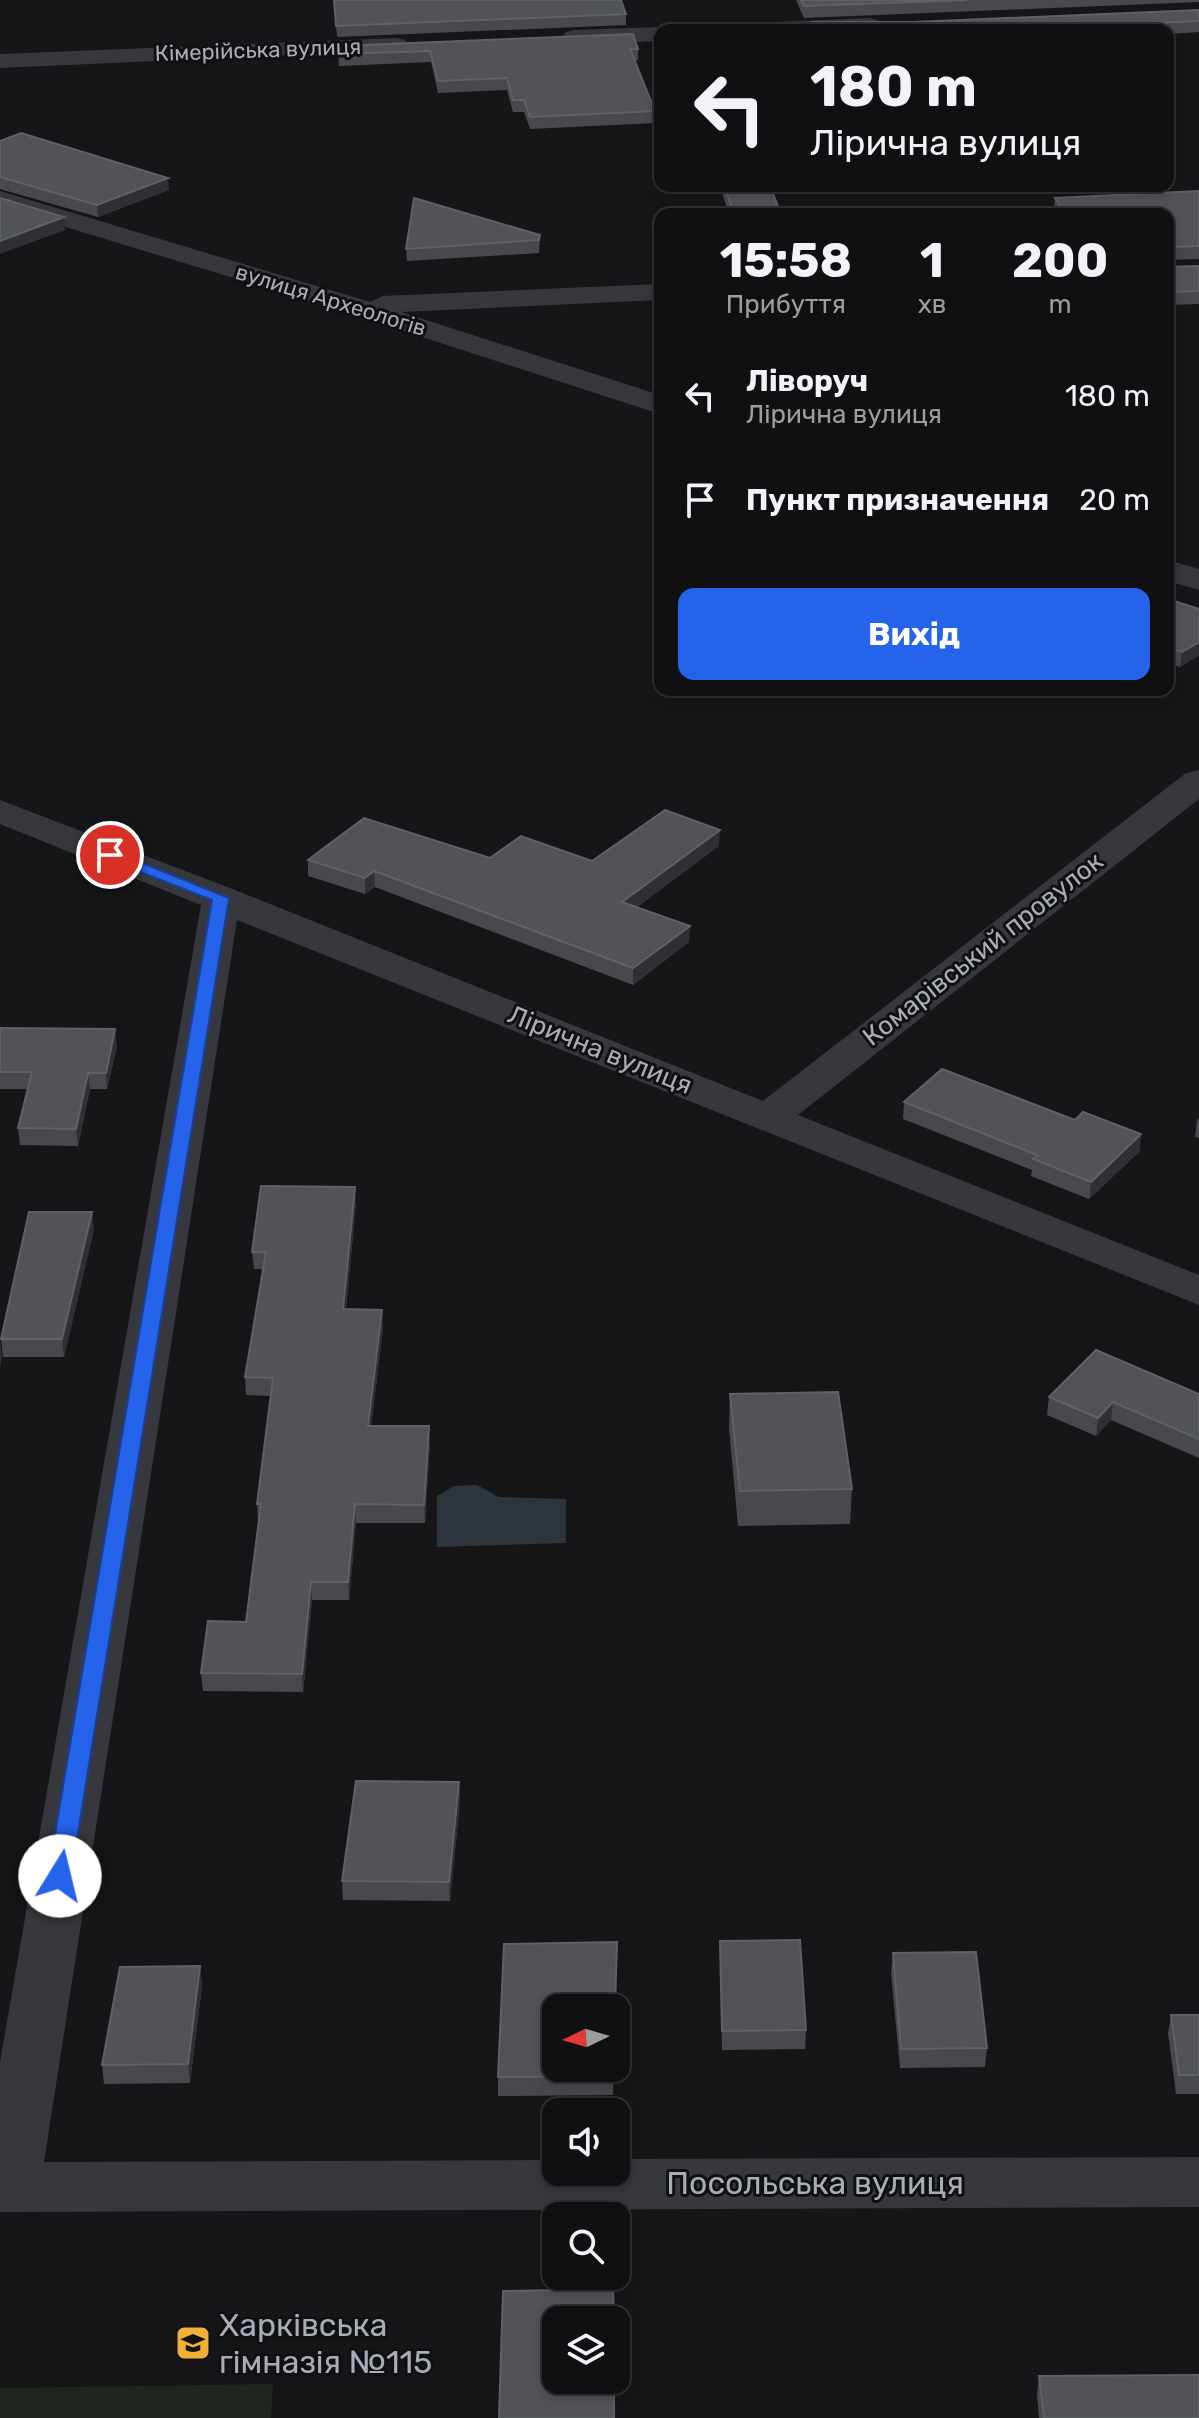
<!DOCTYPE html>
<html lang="uk">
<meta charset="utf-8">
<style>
body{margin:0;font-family:Rubik,sans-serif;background:#19191b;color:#f1f3f6;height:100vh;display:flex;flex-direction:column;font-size:30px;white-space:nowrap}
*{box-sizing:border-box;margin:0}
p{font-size:26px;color:#9c9d9f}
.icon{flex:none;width:44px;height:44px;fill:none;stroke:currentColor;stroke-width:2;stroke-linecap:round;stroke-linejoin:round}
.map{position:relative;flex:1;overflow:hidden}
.sheet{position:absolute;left:654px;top:208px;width:520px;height:488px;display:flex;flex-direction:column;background:#101012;border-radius:16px;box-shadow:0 4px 12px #0003,0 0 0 2px #303032}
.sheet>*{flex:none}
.hud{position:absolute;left:654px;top:24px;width:520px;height:168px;border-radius:16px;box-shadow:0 4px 12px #0003,0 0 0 2px #303032;background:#101012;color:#f1f3f6;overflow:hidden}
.needle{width:52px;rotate:265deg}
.fabs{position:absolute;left:542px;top:1994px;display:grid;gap:16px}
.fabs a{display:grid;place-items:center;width:88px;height:88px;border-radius:16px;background:#101012;box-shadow:0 4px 12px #0003,0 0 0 2px #303032;font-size:40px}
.pin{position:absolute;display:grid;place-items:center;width:68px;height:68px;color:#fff;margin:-34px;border:4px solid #fff;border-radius:50%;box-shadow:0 2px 8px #0007}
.me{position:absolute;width:88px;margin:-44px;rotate:9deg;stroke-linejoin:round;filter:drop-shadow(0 0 6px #0008)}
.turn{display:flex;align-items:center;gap:28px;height:168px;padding:0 24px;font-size:36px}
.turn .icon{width:104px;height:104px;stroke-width:2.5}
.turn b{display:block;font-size:56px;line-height:68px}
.eta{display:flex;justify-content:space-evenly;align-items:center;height:136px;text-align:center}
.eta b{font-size:48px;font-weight:700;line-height:56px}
.button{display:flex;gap:16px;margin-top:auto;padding:16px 24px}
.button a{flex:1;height:92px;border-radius:16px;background:#2563eb;color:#fff;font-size:32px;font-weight:700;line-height:92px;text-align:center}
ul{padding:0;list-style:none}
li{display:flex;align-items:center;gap:24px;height:104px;padding:0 24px}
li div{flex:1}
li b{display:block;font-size:30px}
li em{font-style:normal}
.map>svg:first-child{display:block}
.green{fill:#1e261f}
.water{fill:#2c353c}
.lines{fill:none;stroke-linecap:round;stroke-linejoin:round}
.street{fill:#37383d;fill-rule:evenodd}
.wall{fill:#47494d}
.shaded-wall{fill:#2f3033}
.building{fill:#525359;stroke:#5f6168;stroke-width:2}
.route{fill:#2563eb;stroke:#184099;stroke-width:2}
.labels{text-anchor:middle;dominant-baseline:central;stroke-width:6;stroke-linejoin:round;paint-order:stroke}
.far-street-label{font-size:22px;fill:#a8adb8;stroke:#111113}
.street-label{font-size:26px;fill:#a8adb8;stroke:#111113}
.near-street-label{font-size:32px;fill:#a8adb8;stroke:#111113}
.near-poi-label{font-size:32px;fill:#a8adb8;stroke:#111113;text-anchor:start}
</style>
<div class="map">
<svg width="1199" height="2418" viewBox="0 0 1199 2418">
<rect width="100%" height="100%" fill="#161618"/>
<path class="green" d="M 273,2384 L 271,2418 L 0,2418 L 0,2388 Z"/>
<path class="water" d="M 477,1485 L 499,1497 L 566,1499 L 566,1543 L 437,1547 L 437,1496 L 454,1486 Z"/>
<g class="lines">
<path class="street" d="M 870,18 L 878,20 L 882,25 L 878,30 L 737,30 L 741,25 L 749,23 Z
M 660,27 L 669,30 L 660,30 L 660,41 L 574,44 L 566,42 L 562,37 L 566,32 L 574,30 Z
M 397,38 L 405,40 L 409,45 L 405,50 L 0,68 L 0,54 Z
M 0,191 L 370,302 L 383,296 L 660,284 L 660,300 L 401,312 L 660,395 L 660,414 L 342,311 L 0,207 Z
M 1168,560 L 1199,569 L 1199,590 L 1168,581 Z
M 1199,770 L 1199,799 L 798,1115 L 1199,1275 L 1199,1305 L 237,920 L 44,2162 L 556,2160 L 556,2172 L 616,2172 L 616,2159 L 1199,2157 L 1199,2207 L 0,2212 L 0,2062 L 201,905 L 0,824 L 0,800 L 235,890 L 763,1101 L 1186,773 Z"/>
</g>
<path class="wall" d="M 334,0 L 626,14 L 626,25 L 337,37 Z
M 796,0 L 1199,0 L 1199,2 L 804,18 Z
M 1199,10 L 1199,32 L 1168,34 L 1168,30 L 811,30 L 812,22 L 914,22 Z
M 338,46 L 638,49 L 638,60 L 635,61 L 655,111 L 655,123 L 530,129 L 524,112 L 513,112 L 507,90 L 438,93 L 431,62 L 339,66 Z
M 0,141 L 169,190 L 98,217 L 0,189 Z
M 721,186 L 770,186 L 781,214 L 729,214 L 721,190 Z
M 1199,191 L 1199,259 L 1168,260 L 1168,214 L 1056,214 L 1054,211 L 1055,198 Z
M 540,235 L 539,253 L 407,261 L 406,249 Z
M 1199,266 L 1199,304 L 1168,305 L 1168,267 Z
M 1168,599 L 1199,609 L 1199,655 L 1180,667 L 1168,663 Z
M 719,846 L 637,907 L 689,942 L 633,985 L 375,887 L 365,894 L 308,876 L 308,860 L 490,858 L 592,861 Z
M 0,1028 L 117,1046 L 107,1089 L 90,1089 L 78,1146 L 20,1145 L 18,1128 L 28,1089 L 0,1089 Z
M 904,1102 L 1140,1151 L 1089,1199 L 1031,1176 L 1032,1170 L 903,1119 Z
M 1199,1118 L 1199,1138 L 1195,1137 L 1197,1120 Z
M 356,1204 L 346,1309 L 383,1328 L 371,1426 L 430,1443 L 425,1523 L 356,1523 L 349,1600 L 312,1600 L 303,1692 L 203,1691 L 201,1673 L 246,1622 L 258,1522 L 257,1504 L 271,1396 L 246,1395 L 245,1377 L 263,1269 L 254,1269 L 252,1252 Z
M 94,1229 L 64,1357 L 3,1357 L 1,1339 Z
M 730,1394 L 852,1489 L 850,1524 L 738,1526 L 729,1428 Z
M 1199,1394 L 1199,1458 L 1111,1420 L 1096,1436 L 1047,1415 L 1049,1397 Z
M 459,1782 L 460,1801 L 450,1901 L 343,1900 L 342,1881 Z
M 720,1941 L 806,2030 L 805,2049 L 722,2050 Z
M 893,1953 L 987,2048 L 985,2067 L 900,2068 L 891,1972 Z
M 200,1966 L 202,1985 L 190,2083 L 104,2084 L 102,2065 Z
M 1171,2015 L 1199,2015 L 1199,2094 L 1176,2094 L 1168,2033 Z
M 614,2068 L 613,2095 L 498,2096 L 498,2077 Z
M 1039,2376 L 1199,2418 L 1039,2418 L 1037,2395 Z"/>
<path class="shaded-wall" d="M 168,178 L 169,190 L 98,217 L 97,205 Z
M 64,217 L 65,230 L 0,254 L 0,241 Z
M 1199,642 L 1199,655 L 1180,667 L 1182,652 Z
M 720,830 L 719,846 L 622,918 L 622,902 Z
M 374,871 L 375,887 L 365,894 L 365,878 Z
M 690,926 L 689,942 L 633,985 L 633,968 Z
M 115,1029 L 117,1046 L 107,1089 L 106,1073 Z
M 88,1073 L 90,1089 L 78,1146 L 76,1129 Z
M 1141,1134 L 1140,1151 L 1089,1199 L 1091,1182 Z
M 355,1187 L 356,1204 L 344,1326 L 343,1309 Z
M 92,1212 L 94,1229 L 64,1357 L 62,1339 Z
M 382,1310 L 383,1328 L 369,1444 L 368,1426 Z
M 0,1339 L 2,1357 L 0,1369 Z
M 1113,1402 L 1111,1420 L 1096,1436 L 1098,1418 Z
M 429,1426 L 430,1443 L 425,1523 L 424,1505 Z
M 355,1504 L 356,1523 L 349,1600 L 348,1582 Z
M 311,1582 L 312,1600 L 303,1692 L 302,1674 Z
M 459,1782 L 460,1801 L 450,1901 L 449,1882 Z
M 200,1966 L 202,1985 L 190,2083 L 188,2064 Z"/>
<path class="building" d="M 334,0 L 621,0 L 626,14 L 336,26 Z
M 801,0 L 967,0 L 804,6 Z
M 1199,10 L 1199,21 L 1132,24 L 1137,30 L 816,30 L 812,22 L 914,22 Z
M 633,34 L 638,49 L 630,49 L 655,111 L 530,117 L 524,100 L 513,100 L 507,78 L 438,81 L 430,51 L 339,54 L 338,46 Z
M 21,133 L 168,178 L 97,205 L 0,177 L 0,141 Z
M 724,186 L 770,186 L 781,214 L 734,214 Z
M 1199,191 L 1199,246 L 1168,247 L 1168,214 L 1066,214 L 1055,198 Z
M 0,198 L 64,217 L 0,241 Z
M 414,198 L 540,235 L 539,240 L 406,249 Z
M 1199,266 L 1199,291 L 1168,292 L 1168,267 Z
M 1168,599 L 1199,609 L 1199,642 L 1182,652 L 1168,647 Z
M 665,810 L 720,830 L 622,902 L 690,926 L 633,968 L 374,871 L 365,878 L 308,860 L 364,818 L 490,858 L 521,836 L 592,861 Z
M 0,1028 L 115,1029 L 106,1073 L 88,1073 L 76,1129 L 18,1128 L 32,1072 L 0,1072 Z
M 942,1069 L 1075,1120 L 1083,1112 L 1141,1134 L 1091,1182 L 1033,1159 L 1037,1155 L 904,1102 Z
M 261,1186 L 355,1187 L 343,1309 L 382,1310 L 368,1426 L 429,1426 L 424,1505 L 355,1504 L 348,1582 L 311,1582 L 302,1674 L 201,1673 L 208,1621 L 246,1622 L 261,1504 L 257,1504 L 273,1378 L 245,1377 L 266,1252 L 252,1252 Z
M 29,1212 L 92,1212 L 62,1339 L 1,1339 Z
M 1096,1350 L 1199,1394 L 1199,1439 L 1113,1402 L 1098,1418 L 1049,1397 Z
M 838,1392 L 852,1489 L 740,1491 L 730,1394 Z
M 356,1781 L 459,1782 L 449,1882 L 342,1881 Z
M 800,1940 L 806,2030 L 722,2031 L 720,1941 Z
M 617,1942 L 615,2008 L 556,2008 L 556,2068 L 613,2068 L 613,2076 L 498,2077 L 504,1944 Z
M 976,1952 L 987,2048 L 901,2049 L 893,1953 Z
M 200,1966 L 188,2064 L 102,2065 L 120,1967 Z
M 1171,2015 L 1199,2015 L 1199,2075 L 1179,2075 Z
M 613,2289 L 614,2320 L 556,2320 L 556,2380 L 614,2380 L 614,2418 L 499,2418 L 503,2291 Z
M 1199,2375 L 1199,2418 L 1044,2418 L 1039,2376 Z"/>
<path class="route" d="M 110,850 L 229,898 L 71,1876 L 68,1882 L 60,1885 L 52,1882 L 48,1876 L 212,900 L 105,858 L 103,855 Z"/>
<defs>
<symbol id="school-square" viewBox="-11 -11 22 22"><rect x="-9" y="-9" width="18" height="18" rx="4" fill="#f2b134" stroke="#111113"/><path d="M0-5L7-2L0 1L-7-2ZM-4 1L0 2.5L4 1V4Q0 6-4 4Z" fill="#111"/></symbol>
</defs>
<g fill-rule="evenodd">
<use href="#school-square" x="173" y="2323" width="40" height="40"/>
</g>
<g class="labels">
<g class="far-street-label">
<text transform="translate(258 50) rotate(-2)">Кімерійська вулиця</text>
<text transform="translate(331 300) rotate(17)">вулиця Археологів</text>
</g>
<g class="street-label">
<text transform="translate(983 949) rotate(-38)">Комарівський провулок</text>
<text transform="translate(600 1050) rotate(22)">Лірична вулиця</text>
</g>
<g class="near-street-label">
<text x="815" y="2183">Посольська вулиця</text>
</g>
<g class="near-poi-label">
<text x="219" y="2325">Харківська<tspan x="219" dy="37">гімназія №115</tspan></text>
</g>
</g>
</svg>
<div class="fabs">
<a><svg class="needle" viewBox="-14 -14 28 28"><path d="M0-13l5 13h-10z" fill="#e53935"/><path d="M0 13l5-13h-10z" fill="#9c9d9f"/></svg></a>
<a><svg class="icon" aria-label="sound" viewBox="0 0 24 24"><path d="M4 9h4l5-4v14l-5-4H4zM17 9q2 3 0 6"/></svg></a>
<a><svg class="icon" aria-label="search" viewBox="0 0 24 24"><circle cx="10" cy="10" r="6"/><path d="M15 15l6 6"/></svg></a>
<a><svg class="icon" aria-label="layers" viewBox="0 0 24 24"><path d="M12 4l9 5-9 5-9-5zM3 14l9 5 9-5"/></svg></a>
</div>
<div class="pin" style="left:110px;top:855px;background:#d93025"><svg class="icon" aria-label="arrive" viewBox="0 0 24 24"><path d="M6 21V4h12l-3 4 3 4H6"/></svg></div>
<svg class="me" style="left:60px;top:1876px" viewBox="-20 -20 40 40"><circle r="19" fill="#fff"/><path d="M0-13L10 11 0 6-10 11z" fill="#2563eb"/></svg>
<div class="hud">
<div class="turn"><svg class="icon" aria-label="left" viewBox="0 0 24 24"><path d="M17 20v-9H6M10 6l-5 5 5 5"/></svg><div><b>180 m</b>Лірична вулиця</div></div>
</div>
<section class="sheet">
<div class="eta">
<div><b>15:58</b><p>Прибуття</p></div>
<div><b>1</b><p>хв</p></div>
<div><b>200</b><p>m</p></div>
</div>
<ul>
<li><svg class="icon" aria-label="left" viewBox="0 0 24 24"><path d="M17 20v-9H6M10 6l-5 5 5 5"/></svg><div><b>Ліворуч</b><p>Лірична вулиця</p></div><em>180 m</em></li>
<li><svg class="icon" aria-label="arrive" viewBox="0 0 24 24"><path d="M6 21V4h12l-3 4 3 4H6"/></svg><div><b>Пункт призначення</b></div><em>20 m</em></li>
</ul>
<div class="button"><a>Вихід</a></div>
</section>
</div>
